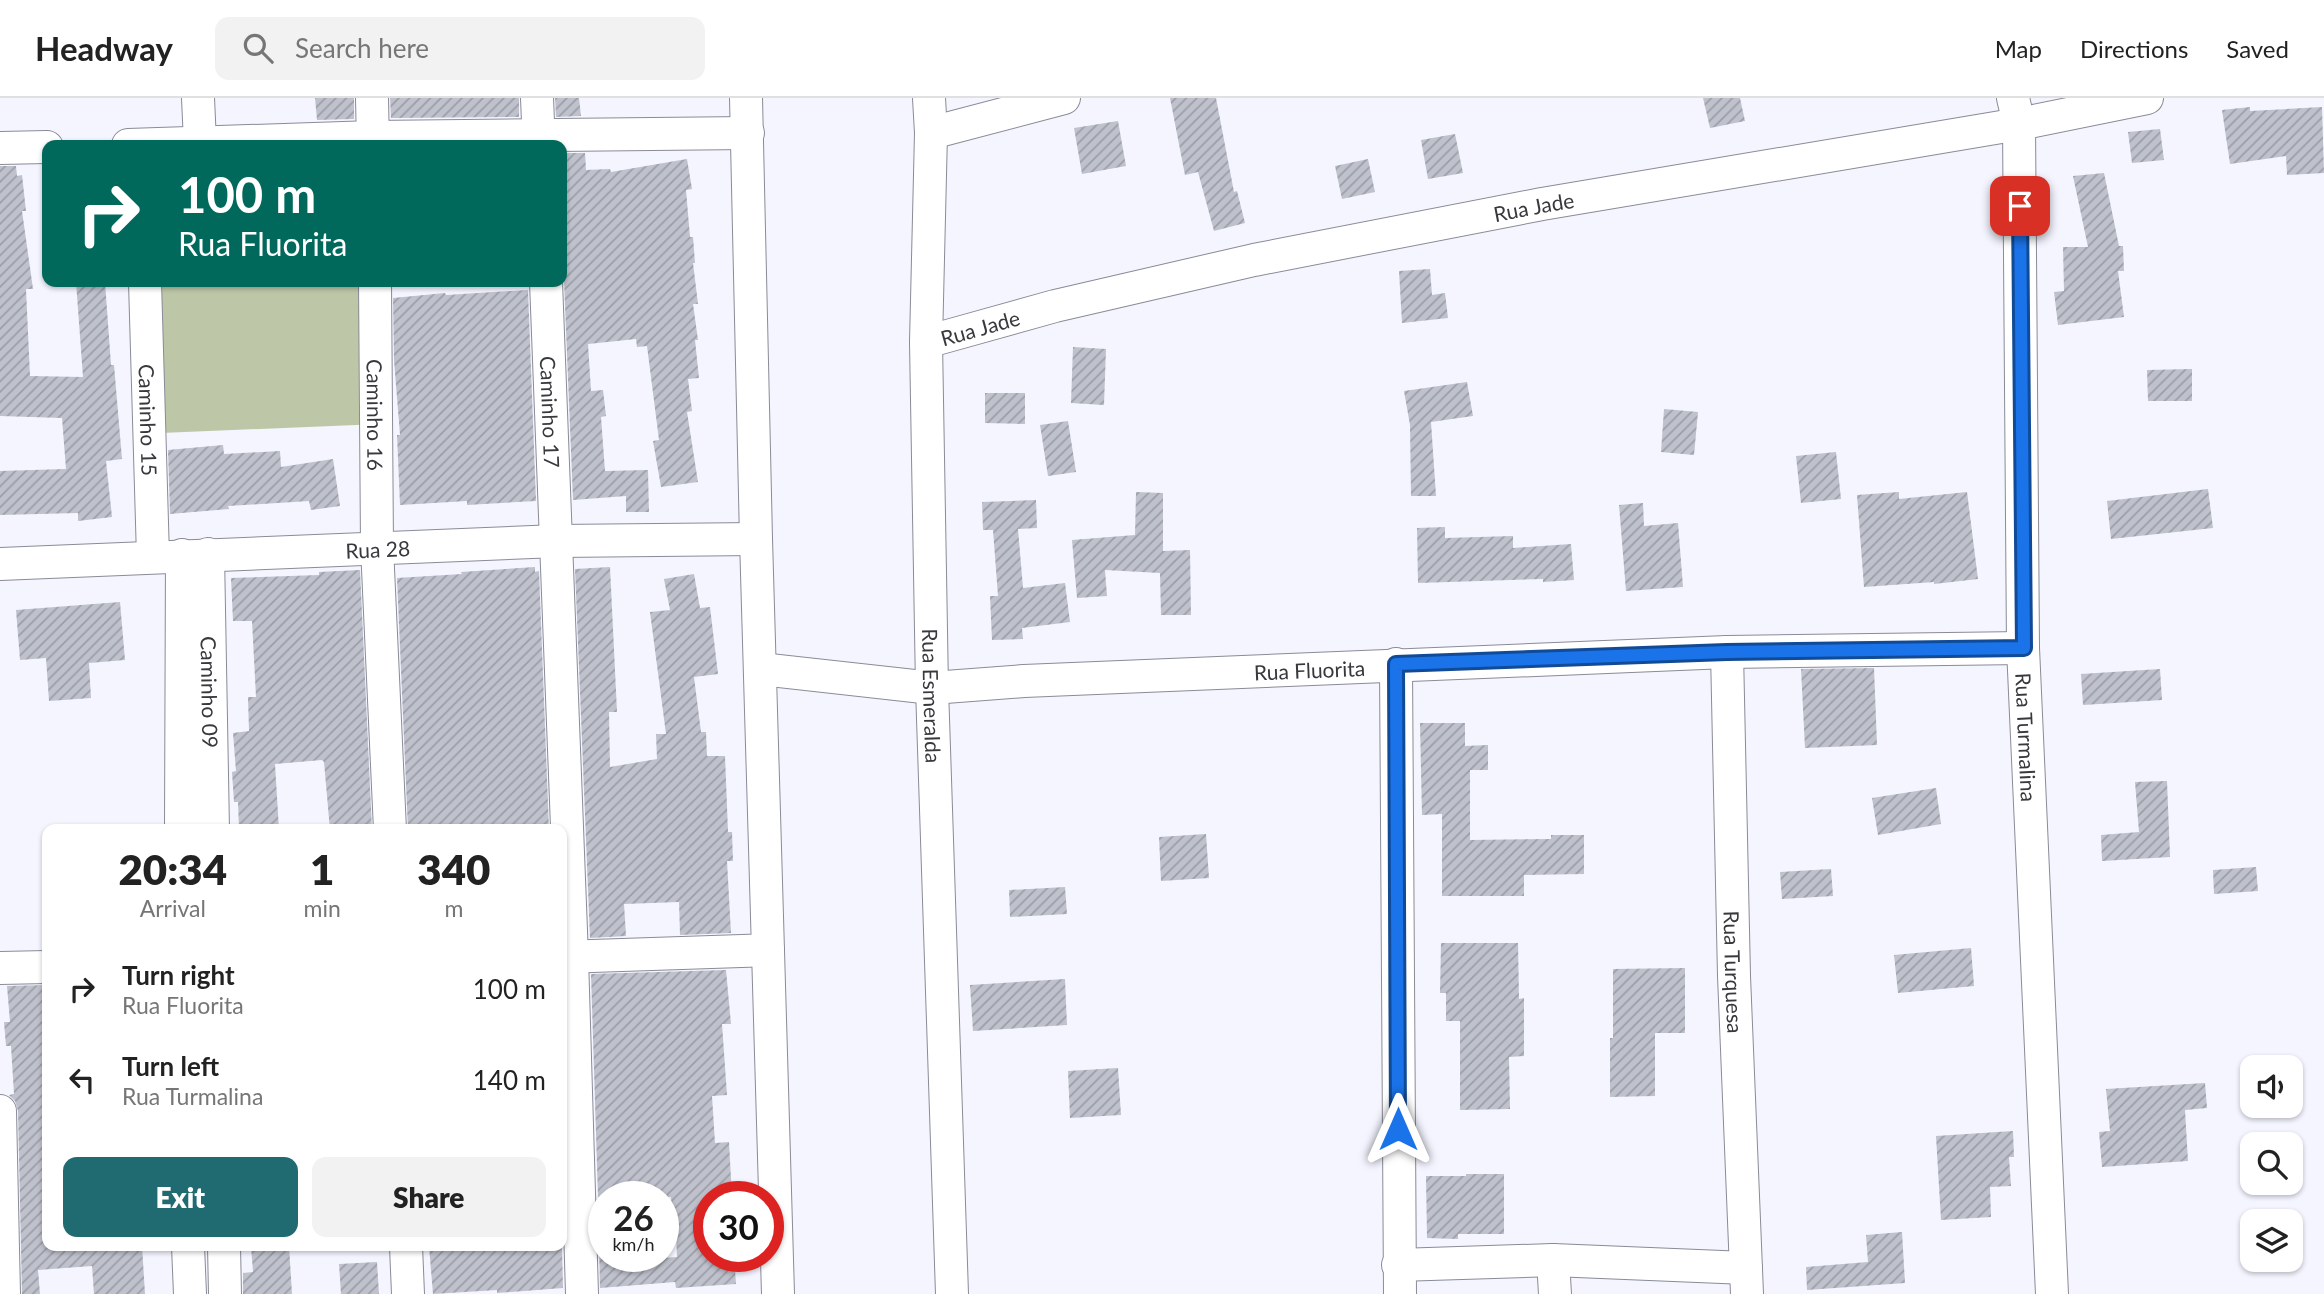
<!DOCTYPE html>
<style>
body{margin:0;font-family:Lato,sans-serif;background:#f2f2f2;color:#222;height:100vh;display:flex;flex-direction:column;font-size:26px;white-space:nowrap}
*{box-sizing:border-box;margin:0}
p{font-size:23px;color:#767676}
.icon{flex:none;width:38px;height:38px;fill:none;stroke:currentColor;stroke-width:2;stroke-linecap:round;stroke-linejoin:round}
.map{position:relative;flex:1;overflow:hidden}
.panel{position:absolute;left:42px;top:726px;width:525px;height:427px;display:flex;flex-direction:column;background:#fff;border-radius:14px;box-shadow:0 2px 5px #0004}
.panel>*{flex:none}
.guide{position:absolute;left:42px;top:42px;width:525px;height:147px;border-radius:14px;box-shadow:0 2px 5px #0004;background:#00695c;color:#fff;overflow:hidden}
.fabs{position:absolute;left:2240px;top:957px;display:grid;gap:14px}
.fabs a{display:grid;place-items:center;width:63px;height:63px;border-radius:14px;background:#fff;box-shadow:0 2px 5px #0004;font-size:35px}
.speed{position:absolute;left:588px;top:1083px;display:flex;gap:14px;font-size:35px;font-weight:700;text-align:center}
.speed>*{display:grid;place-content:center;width:91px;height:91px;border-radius:50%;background:#fff;box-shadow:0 2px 5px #0004;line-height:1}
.speed small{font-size:18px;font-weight:400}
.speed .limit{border:10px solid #d22;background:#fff;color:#111}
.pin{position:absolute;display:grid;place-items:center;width:60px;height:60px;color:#fff;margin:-30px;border-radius:14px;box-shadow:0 4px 10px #0006}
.me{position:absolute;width:77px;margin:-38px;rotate:0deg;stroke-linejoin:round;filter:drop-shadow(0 0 5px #0008)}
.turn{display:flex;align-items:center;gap:24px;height:147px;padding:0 21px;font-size:32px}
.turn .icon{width:91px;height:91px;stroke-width:2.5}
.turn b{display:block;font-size:49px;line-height:60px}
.eta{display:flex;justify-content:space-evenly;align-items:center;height:119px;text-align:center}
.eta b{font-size:42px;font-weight:800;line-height:49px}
.primary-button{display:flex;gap:14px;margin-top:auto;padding:14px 21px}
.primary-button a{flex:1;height:80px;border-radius:14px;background:#206b72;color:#fff;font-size:28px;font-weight:800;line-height:80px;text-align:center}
.primary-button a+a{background:#f2f2f2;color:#222}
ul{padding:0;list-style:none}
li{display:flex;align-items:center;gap:21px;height:91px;padding:0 21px}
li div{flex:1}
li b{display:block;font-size:26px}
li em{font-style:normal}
header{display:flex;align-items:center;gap:42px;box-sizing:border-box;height:98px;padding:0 35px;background:#fff;border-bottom:2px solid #e0e0e0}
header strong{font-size:33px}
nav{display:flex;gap:38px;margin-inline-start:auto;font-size:24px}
.search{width:490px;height:63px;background:#f2f2f2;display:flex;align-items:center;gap:18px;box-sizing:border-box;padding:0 24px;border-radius:14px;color:#767676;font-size:26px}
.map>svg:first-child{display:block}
.green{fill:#bdc7a7}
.building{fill:url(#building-hatch)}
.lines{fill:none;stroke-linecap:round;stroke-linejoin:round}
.minor-casing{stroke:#898b96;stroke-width:34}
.minor{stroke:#fff;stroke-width:32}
.route-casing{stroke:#114b97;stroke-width:18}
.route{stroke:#1a73e8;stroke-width:12}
.labels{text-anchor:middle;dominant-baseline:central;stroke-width:5;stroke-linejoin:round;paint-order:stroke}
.street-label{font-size:21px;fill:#38393d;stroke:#f4f5ff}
</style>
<header>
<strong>Headway</strong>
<div class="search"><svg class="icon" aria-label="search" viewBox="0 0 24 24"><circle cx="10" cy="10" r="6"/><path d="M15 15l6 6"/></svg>Search here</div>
<nav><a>Map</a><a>Directions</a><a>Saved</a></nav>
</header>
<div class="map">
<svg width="2324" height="1196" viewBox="0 0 2324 1196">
<defs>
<pattern id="building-hatch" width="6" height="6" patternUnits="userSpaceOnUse" patternTransform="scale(1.75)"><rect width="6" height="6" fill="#bfc1cc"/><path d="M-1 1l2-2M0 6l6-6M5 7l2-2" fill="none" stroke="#9c9ea7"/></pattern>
</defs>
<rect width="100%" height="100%" fill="#f4f5ff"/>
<path class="green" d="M 155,184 L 375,184 L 380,326 L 161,335 Z"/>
<path class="building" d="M 315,0 L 354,0 L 354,21 L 317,22 Z
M 390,0 L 519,0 L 519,19 L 391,20 Z
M 555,0 L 579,0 L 581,18 L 556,19 Z
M 1170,0 L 1216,0 L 1234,94 L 1237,93 L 1245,125 L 1214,133 L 1198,74 L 1185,77 Z
M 1703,0 L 1740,0 L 1745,23 L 1710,30 Z
M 2250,9 L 2250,13 L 2322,9 L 2324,75 L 2287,77 L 2286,58 L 2230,66 L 2222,12 Z
M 1118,23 L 1126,68 L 1082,76 L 1074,30 Z
M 2160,31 L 2164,62 L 2132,65 L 2128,34 Z
M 1455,36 L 1463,75 L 1428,81 L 1421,42 Z
M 562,55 L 585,55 L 586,72 L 610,71 L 611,74 L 687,61 L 692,91 L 686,92 L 690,139 L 693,139 L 695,165 L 693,165 L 698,206 L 693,206 L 698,242 L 695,242 L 699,280 L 688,281 L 692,313 L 687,314 L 698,384 L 661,389 L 653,343 L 659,342 L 647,248 L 637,249 L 636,241 L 588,246 L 591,293 L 603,292 L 606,318 L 601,319 L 605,373 L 648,372 L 649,414 L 626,414 L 626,398 L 573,402 L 564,183 L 562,175 Z
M 1368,61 L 1375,94 L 1342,101 L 1335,68 Z
M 0,68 L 16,68 L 17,78 L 22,77 L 26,113 L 22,113 L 33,191 L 26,191 L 30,278 L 83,279 L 76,184 L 105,184 L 111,267 L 114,267 L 122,361 L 106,363 L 112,419 L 78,423 L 78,415 L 0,417 L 0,373 L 66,371 L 62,320 L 0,318 Z
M 2104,75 L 2119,148 L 2123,148 L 2124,173 L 2118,173 L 2124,219 L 2058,227 L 2054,194 L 2064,193 L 2063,149 L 2088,149 L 2073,78 Z
M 1430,171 L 1432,197 L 1445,195 L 1448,220 L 1402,225 L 1399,173 Z
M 528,192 L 536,403 L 467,407 L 467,403 L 400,407 L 397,337 L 400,337 L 394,262 L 393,200 L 445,195 L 446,197 Z
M 1073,249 L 1106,251 L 1104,307 L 1071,305 Z
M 2192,271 L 2192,303 L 2148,303 L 2147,272 Z
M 1467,284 L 1473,318 L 1431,324 L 1436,398 L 1411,398 L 1410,327 L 1404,293 Z
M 985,295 L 1025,295 L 1025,326 L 985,325 Z
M 1664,311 L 1698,314 L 1694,357 L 1661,354 Z
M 1068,323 L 1076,374 L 1048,378 L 1040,327 Z
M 223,347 L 224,356 L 280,353 L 281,369 L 333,361 L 340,408 L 311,412 L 309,403 L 228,408 L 229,411 L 170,416 L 168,352 Z
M 1836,354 L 1841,401 L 1801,405 L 1796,358 Z
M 2208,391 L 2213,430 L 2111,441 L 2107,403 Z
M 1136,394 L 1163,395 L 1163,453 L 1190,452 L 1191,517 L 1161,517 L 1160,475 L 1105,472 L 1107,498 L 1077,500 L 1072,442 L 1135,437 Z
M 1899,394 L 1899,401 L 1967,394 L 1978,481 L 1934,486 L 1934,484 L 1864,489 L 1857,397 Z
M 1036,402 L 1037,430 L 1018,431 L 1023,490 L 1065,485 L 1070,524 L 1022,530 L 1023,541 L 992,542 L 990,498 L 998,498 L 993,432 L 983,432 L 982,404 Z
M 1643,405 L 1644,428 L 1678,425 L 1683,489 L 1626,493 L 1619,407 Z
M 1445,429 L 1445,440 L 1513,438 L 1513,450 L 1571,446 L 1574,482 L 1543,484 L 1543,481 L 1418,485 L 1417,430 Z
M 535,469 L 535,474 L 539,473 L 549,732 L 408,732 L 397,480 L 462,476 L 461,474 Z
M 610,469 L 617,614 L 609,614 L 610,669 L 657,661 L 656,636 L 666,636 L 650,514 L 670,512 L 664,481 L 694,476 L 700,510 L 710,509 L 718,576 L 694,579 L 701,634 L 706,634 L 707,658 L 725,658 L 728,734 L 732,734 L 733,763 L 727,763 L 731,835 L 680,837 L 679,804 L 624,806 L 626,838 L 590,840 L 575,471 Z
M 360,472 L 372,732 L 330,732 L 324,664 L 322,662 L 275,666 L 279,732 L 239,732 L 238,704 L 234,704 L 232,674 L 236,673 L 233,635 L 249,633 L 248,599 L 256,599 L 252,523 L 233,523 L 231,480 L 319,477 L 319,474 Z
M 120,504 L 125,562 L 89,565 L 91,600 L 49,603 L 46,560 L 20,562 L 16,512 Z
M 1874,570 L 1877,647 L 1805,650 L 1801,571 Z
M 2160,571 L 2162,602 L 2083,607 L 2081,576 Z
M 1420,625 L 1465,625 L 1465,648 L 1488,647 L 1488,672 L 1470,672 L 1470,742 L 1551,741 L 1551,737 L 1584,737 L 1584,776 L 1524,777 L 1524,798 L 1442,798 L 1442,716 L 1422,717 Z
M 2167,683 L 2170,759 L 2102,763 L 2101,737 L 2139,734 L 2135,684 Z
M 1936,690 L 1941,726 L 1878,737 L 1872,700 Z
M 1206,736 L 1209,780 L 1161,783 L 1159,739 Z
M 2256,769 L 2258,793 L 2214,796 L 2213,772 Z
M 1831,771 L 1833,798 L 1782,801 L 1780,774 Z
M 1065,789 L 1067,816 L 1010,819 L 1009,792 Z
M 1441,845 L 1518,845 L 1519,901 L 1524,900 L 1524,958 L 1509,959 L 1510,1011 L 1460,1012 L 1460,923 L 1446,923 L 1446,895 L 1440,895 Z
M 1971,850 L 1974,888 L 1898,895 L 1894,857 Z
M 1685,870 L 1685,935 L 1655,935 L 1655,998 L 1610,999 L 1610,940 L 1613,940 L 1613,871 Z
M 726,872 L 731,926 L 722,926 L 727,997 L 712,998 L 715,1045 L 729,1044 L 732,1099 L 709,1099 L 709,1158 L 734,1158 L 736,1186 L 676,1190 L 675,1184 L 600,1190 L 599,1148 L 604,1148 L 604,1164 L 677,1159 L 675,1112 L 672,1113 L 671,1099 L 598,1099 L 591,876 Z
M 1065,881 L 1067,927 L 973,933 L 970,887 Z
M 47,887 L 47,945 L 42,946 L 45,1015 L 42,1016 L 47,1087 L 47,1148 L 142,1148 L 145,1196 L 94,1196 L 92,1168 L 38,1172 L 40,1196 L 22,1196 L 18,1013 L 15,1003 L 9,997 L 14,996 L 11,948 L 6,948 L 4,924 L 10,924 L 7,888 Z
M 1118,970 L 1121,1017 L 1070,1020 L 1068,973 Z
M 2205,985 L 2207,1010 L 2185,1012 L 2188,1063 L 2102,1069 L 2099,1034 L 2110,1033 L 2106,991 Z
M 2013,1033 L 2014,1059 L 2009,1059 L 2011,1088 L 1990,1089 L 1991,1119 L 1941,1122 L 1936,1038 Z
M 1466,1076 L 1504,1076 L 1504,1136 L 1458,1136 L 1458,1141 L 1427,1140 L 1426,1078 L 1466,1078 Z
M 1902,1134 L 1905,1185 L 1807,1192 L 1806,1169 L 1868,1164 L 1866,1137 Z
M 251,1148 L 289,1148 L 292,1196 L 243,1196 L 243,1175 L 253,1174 Z
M 429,1148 L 562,1148 L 563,1190 L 497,1195 L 497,1192 L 433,1196 Z
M 377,1164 L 379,1196 L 341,1196 L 339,1166 Z"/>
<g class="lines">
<defs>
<g id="minor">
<path d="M 198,0 L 200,44"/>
<path d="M 372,0 L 373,47"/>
<path d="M 537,0 L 539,47"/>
<path d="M 746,0 L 756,441 L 778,1196"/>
<path id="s1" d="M 929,0 L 931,35 L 926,244 L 932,590 L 952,1196"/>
<path id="s2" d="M 2013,0 L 2019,26 L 2023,550 L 2052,1196"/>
<path d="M 931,35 L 1064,0"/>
<path d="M 128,47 L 373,39 L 748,35"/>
<path d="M 0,50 L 47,49"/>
<path id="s3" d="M 145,184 L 153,459"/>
<path id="s4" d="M 375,184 L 377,449 L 390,732"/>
<path id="s5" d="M 546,184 L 572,859 L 582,1196"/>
<path id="s6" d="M 926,244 L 1055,208 L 1254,162 L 1542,106 L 2019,26 L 2147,0"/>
<path id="s7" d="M 208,456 L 213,732"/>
<path id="s8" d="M 0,466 L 557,443 L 756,441"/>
<path id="s9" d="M 1727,554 L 1734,878 L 1747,1196"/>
<path d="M 1396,566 L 1400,1196"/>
<path id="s10" d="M 760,571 L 932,590 L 1024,583 L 1727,554 L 2023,550"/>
<path d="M 181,732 L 182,457"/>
<path d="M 562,859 L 768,852"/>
<path d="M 0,870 L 47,869"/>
<path d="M 0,1013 L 4,1196"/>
<path d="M 188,1148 L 190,1196"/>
<path d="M 224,1148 L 225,1196"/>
<path d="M 406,1148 L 408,1196"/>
<path d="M 1553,1162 L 1555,1196"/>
<path d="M 1398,1167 L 1553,1162 L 1746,1170"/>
</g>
</defs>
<use href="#minor" class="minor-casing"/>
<use href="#minor" class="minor"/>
</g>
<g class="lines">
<defs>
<path id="route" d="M 1398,1031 L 1396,566 L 1727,554 L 2024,550 L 2020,108"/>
</defs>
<use href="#route" class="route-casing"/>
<use href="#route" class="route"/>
</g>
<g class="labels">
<g class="street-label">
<text stroke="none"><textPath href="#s6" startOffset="623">Rua Jade</textPath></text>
<text stroke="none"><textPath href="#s6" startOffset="56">Rua Jade</textPath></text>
<text stroke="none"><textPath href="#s5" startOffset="130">Caminho 17</textPath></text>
<text stroke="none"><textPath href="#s4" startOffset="133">Caminho 16</textPath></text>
<text stroke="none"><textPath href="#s3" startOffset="138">Caminho 15</textPath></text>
<text stroke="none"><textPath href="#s8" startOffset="378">Rua 28</textPath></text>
<text stroke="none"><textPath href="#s10" startOffset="551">Rua Fluorita</textPath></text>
<text stroke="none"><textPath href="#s7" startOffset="138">Caminho 09</textPath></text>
<text stroke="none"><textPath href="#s1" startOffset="598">Rua Esmeralda</textPath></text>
<text stroke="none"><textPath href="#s2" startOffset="640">Rua Turmalina</textPath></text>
<text stroke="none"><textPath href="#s9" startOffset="320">Rua Turquesa</textPath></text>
</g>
</g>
</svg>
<div class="fabs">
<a><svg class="icon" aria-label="sound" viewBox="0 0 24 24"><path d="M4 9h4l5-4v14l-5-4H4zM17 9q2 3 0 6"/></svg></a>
<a><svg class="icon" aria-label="search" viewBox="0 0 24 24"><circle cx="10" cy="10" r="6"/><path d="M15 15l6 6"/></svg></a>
<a><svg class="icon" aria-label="layers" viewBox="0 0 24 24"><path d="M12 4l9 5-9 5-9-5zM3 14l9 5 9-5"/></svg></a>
</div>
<div class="speed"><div>26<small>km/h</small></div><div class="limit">30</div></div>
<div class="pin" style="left:2020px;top:108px;background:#d93025"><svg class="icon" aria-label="arrive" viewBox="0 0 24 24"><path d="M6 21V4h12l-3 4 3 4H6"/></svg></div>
<svg class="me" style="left:1398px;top:1031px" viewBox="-20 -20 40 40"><path d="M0-17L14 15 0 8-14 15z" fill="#1a73e8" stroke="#fff" stroke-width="4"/></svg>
<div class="guide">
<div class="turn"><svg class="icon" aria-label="right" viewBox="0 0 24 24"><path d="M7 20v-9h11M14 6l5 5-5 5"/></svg><div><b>100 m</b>Rua Fluorita</div></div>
</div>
<section class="panel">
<div class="eta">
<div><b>20:34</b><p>Arrival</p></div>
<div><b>1</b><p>min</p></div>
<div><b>340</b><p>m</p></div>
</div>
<ul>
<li><svg class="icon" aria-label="right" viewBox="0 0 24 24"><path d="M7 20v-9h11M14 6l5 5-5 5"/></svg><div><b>Turn right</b><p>Rua Fluorita</p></div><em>100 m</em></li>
<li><svg class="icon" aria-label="left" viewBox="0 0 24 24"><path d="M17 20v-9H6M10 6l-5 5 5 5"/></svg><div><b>Turn left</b><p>Rua Turmalina</p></div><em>140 m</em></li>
</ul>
<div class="primary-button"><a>Exit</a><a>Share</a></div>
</section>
</div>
